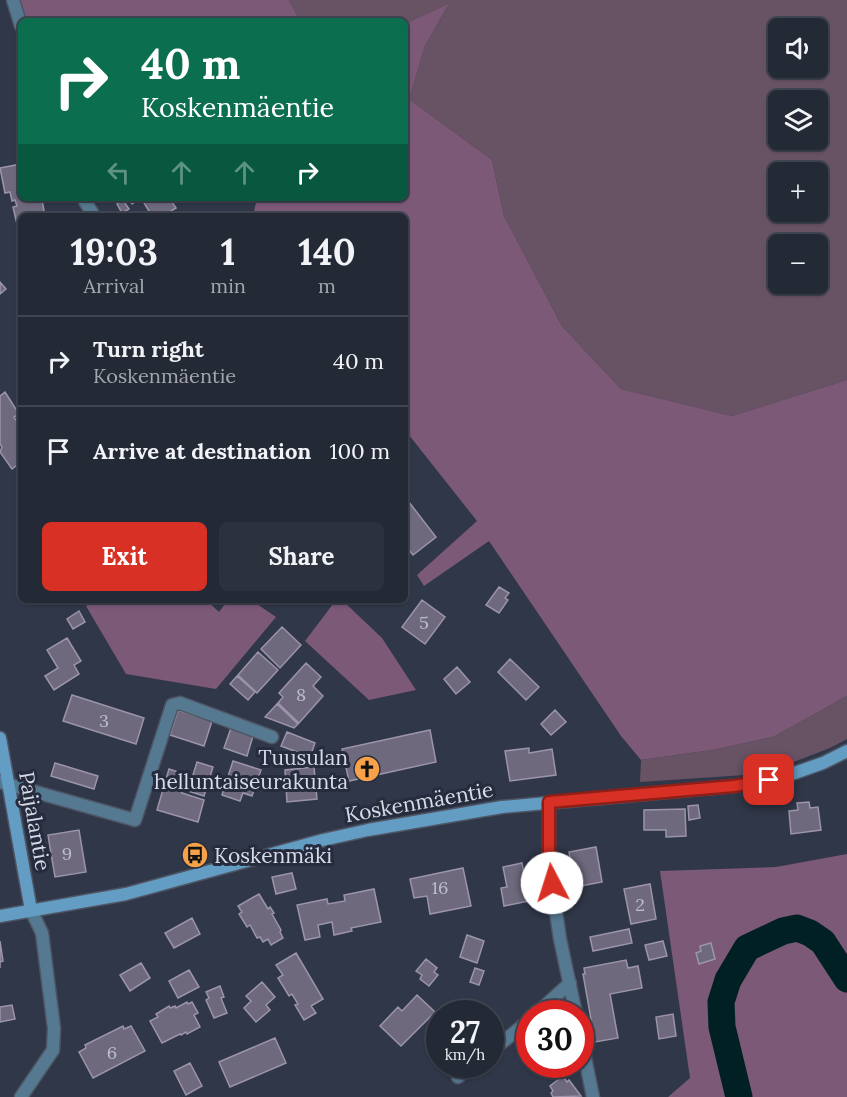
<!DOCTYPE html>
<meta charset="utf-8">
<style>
body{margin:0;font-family:Lora,serif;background:#2c313e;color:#f1f3f6;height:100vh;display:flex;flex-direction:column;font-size:22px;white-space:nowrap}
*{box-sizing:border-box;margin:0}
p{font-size:20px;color:#a3a6ad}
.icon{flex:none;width:33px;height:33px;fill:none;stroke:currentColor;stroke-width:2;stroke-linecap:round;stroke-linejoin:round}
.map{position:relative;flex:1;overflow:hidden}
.side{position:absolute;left:18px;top:213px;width:390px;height:390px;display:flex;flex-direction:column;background:#242936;border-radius:9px;box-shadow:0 2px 4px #0004,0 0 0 2px #414551}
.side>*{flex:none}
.top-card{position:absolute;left:18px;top:18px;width:390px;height:183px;border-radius:9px;box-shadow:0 2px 4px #0004,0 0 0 2px #414551;background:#0b6e4f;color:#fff;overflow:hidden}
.fabs{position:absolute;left:768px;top:18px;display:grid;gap:12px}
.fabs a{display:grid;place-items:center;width:60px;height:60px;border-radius:9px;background:#242936;box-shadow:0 2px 4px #0004,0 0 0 2px #414551;font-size:30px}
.speed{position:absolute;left:426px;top:1000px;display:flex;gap:12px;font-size:30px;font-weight:700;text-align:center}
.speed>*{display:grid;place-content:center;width:78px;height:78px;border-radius:50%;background:#242936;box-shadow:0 2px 4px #0004,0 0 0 2px #414551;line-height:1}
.speed small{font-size:15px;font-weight:400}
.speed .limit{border:9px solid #d22;background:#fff;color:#111}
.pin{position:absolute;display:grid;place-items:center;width:51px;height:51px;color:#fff;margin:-26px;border-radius:12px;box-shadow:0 3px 9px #0006}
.me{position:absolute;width:66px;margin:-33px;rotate:355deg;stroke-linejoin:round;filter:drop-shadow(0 0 4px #0008)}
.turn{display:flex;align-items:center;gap:21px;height:126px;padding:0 24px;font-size:27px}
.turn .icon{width:78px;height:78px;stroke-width:2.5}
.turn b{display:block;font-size:42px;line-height:51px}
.lanes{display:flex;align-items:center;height:57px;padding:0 24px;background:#0003;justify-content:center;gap:30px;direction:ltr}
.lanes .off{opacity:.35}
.eta{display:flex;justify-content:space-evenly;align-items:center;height:102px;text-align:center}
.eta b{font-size:36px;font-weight:800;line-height:42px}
.cta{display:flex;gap:12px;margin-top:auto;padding:12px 24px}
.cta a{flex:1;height:69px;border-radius:9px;background:#d93025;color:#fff;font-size:24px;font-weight:800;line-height:69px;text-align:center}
.cta a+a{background:#2c313e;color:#f1f3f6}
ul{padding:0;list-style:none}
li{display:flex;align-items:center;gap:18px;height:90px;padding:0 24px;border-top:2px solid #414551}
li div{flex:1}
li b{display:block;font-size:22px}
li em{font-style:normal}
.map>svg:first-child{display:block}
.green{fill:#685365;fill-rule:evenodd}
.forest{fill:#7b5977}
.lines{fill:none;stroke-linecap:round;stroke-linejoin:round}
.river{stroke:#012024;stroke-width:27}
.building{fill:#6f697d;stroke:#9b94aa;stroke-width:1.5}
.street-casing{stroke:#4e5565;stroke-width:15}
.secondary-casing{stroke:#4e5565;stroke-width:15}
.street{stroke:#557991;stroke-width:12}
.secondary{stroke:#639dc3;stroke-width:12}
.route-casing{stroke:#8d1f18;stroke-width:15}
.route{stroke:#d93025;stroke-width:10}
.labels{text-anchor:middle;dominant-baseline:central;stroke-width:6;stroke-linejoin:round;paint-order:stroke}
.number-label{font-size:18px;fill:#bdbecc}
.poi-label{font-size:21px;fill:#d7dbe7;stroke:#262c3d;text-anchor:end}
.street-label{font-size:21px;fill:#d7dbe7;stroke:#262c3d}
</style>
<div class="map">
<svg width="847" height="1097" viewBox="0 0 847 1097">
<rect width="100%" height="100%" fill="#303748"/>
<path class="green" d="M 289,0 L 847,0 L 847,380 L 732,416 L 621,389 L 562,326 L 504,216 L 492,160 L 409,99 L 425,46 L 448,6 L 405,24 L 405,21 L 300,21 ZM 778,28 L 818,28 L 818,68 L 778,68 ZM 778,100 L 818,100 L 818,140 L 778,140 ZM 778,172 L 818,172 L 818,212 L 778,212 ZM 778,244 L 818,244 L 818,284 L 778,284 Z
M 847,696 L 847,739 L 830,748 L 791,763 L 745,775 L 640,782 L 641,760 L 712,750 L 773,737 Z"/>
<path class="forest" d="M 20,0 L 289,0 L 300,21 L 26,21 Z
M 449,4 L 425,46 L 409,99 L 492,160 L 504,216 L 562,326 L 621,389 L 732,416 L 847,380 L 847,696 L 773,737 L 712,750 L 641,760 L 621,736 L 489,541 L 424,586 L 417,575 L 477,521 L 405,430 L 405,216 L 253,216 L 257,198 L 405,198 L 405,24 Z
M 96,600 L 206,600 L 219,612 L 228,600 L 251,600 L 276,617 L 216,689 L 126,674 L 86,606 Z
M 336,600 L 342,600 L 382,638 L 416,690 L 369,700 L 305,641 Z
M 847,854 L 847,1097 L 668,1097 L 690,1078 L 660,871 L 776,867 Z"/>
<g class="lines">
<path class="river" d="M 739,1097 L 722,1027 L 721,1002 L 728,980 L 747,948 L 783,931 L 797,928 L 810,933 L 823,942 L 847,979"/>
</g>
<path class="building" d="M 21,164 L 21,198 L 38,198 L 39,201 L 42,200 L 45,216 L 21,216 L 21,224 L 17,224 L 13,207 L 17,206 L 15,200 L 12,201 L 10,192 L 5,193 L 0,168 Z
M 128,198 L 141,198 L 132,204 Z
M 141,198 L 174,198 L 175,200 L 172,202 L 176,208 L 171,211 L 174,216 L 152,216 Z
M 123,200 L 129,209 L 122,213 L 117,204 Z
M 0,282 L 6,289 L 0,294 Z
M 5,392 L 19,414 L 14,417 L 21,428 L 21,462 L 12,469 L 0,452 L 2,447 L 0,444 L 0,396 Z
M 405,497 L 436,537 L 413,555 L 405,545 Z
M 499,587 L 509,593 L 505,598 L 508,600 L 499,613 L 486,605 Z
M 422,600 L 445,617 L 425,644 L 402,627 Z
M 79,611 L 85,622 L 73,629 L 67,619 Z
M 282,627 L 301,645 L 280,668 L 261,649 Z
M 67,638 L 81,661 L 74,665 L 79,674 L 54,690 L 45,676 L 58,668 L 47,650 Z
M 258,652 L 278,670 L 257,693 L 238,675 Z
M 510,659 L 539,687 L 526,700 L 498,672 Z
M 306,663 L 321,677 L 313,686 L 323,696 L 299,723 L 278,703 L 283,697 L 279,693 Z
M 457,667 L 470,682 L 456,694 L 444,679 Z
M 237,676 L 255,692 L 248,700 L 230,684 Z
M 72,695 L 144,718 L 136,744 L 63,721 Z
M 277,704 L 298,724 L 294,728 L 265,717 Z
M 178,710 L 212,721 L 204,746 L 170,735 Z
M 555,710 L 566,722 L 551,735 L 541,724 Z
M 231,728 L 253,736 L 247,756 L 224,748 Z
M 430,730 L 436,762 L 349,781 L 342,749 Z
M 287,732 L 315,743 L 310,757 L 281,746 Z
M 529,748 L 529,753 L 552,749 L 556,775 L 510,781 L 505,751 Z
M 233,761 L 261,770 L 252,796 L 243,793 L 240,801 L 222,795 Z
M 197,762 L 213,767 L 204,796 L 188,791 Z
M 55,763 L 98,776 L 94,789 L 51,776 Z
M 314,767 L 317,799 L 287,802 L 285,770 Z
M 169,769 L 187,775 L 182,793 L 204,800 L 198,822 L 157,810 Z
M 809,802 L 810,808 L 818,807 L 821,830 L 791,834 L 789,811 L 798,810 L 797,803 Z
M 698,805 L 700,818 L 689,820 L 688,806 Z
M 685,809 L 686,836 L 666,837 L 666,830 L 644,830 L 644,810 Z
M 79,830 L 86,872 L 55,877 L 48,835 Z
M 596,847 L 602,882 L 575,887 L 569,852 Z
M 522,863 L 529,901 L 504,906 L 501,888 L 507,887 L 503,867 Z
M 463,868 L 471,906 L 430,914 L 427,896 L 414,898 L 410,879 Z
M 292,873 L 296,889 L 276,894 L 272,877 Z
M 650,884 L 656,919 L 631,924 L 624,889 Z
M 374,889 L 381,922 L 351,928 L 352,931 L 334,935 L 332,922 L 318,925 L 320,937 L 305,940 L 297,905 L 327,899 L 328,904 L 345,901 L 344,895 Z
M 259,894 L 268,909 L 270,907 L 274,913 L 272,914 L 281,930 L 280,932 L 283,938 L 271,945 L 268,939 L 263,942 L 260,937 L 257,938 L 250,925 L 247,927 L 239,914 L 242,912 L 238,906 Z
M 192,918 L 200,934 L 174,948 L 165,933 Z
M 629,929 L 632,943 L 593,951 L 590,937 Z
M 467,935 L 484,941 L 477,963 L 460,957 Z
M 0,941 L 3,961 L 0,962 L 0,968 Z
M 663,941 L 667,956 L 649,960 L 645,945 Z
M 711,943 L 715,959 L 699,964 L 696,953 L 701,951 L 700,946 Z
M 296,953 L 323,999 L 311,1006 L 316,1013 L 304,1020 L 295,1005 L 298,1004 L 292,994 L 289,996 L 278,978 L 283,975 L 276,965 Z
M 426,959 L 437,968 L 434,972 L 438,975 L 429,986 L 420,979 L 422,975 L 416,971 Z
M 626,960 L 628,968 L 638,966 L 642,988 L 610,994 L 618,1038 L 595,1042 L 583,974 L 585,974 L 584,968 Z
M 141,963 L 150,978 L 130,991 L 120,975 Z
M 475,968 L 484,971 L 479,985 L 470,982 Z
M 189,970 L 199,987 L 178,998 L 169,981 Z
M 262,982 L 275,997 L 266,1005 L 270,1010 L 256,1022 L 244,1008 L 251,1001 L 246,996 Z
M 220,986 L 224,997 L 221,998 L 227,1013 L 214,1018 L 206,1000 L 209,998 L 206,992 Z
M 417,995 L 435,1012 L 401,1046 L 380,1026 L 398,1007 L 402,1011 Z
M 187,1002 L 188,1004 L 192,1002 L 198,1013 L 194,1015 L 200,1027 L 187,1034 L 186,1032 L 181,1035 L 180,1034 L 162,1043 L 150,1021 L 158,1017 L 156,1014 L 169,1006 L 170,1008 L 175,1006 L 176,1008 Z
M 12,1005 L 15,1019 L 0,1022 L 0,1007 Z
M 673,1014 L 676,1036 L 659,1039 L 656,1017 Z
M 123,1026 L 124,1029 L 131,1026 L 145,1051 L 93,1078 L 79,1052 L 86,1048 L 85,1045 Z
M 275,1038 L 286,1063 L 230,1087 L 219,1062 Z
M 190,1063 L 202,1086 L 186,1095 L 174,1071 Z
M 563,1076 L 567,1082 L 569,1080 L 581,1096 L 553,1097 L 551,1093 L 553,1091 L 550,1086 Z"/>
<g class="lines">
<defs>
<path id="street" d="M 13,0 L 21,26
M 83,198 L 94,216
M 0,782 L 135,820 L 172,705 L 180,703 L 272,737
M 549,802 L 549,865 L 560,939 L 576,1014
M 536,1014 L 570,983
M 580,1033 L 593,1097
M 490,1052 L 530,1020
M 458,1077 L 473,1065
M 21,1097 L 53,1050 L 54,1028 L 42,933 L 31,910"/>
<path id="secondary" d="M 0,738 L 31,910
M 0,916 L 126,894 L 323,840 L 368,830 L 502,807 L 734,786 L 786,776 L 823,763 L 847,751"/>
</defs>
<use href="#street" class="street-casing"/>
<use href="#secondary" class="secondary-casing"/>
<use href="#street" class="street"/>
<use href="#secondary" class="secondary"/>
</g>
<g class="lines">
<defs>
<path id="route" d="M 552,883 L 549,865 L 549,802 L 734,786 L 769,780"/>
</defs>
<use href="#route" class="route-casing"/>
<use href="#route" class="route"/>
</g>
<defs>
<symbol id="church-disc" viewBox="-11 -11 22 22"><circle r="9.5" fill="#f7a149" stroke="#262c3d"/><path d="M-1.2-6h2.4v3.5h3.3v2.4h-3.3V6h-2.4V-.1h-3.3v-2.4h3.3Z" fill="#111"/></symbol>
<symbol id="bus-disc" viewBox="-11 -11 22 22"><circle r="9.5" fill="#f7a149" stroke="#262c3d"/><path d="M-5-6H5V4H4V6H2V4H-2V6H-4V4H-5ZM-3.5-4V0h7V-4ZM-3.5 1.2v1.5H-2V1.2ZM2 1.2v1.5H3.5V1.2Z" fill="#111"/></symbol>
</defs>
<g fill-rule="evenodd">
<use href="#church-disc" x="352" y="754" width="30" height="30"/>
<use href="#bus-disc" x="180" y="840" width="30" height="30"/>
</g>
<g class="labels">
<g class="number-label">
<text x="424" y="622">5</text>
<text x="301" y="694">8</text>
<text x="104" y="720">3</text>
<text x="67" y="853">9</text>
<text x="440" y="887">16</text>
<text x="640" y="904">2</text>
<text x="112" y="1052">6</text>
</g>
<g class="poi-label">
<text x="348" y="757">Tuusulan<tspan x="348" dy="24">helluntaiseurakunta</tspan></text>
<text x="214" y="855" text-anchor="start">Koskenmäki</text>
</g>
<g class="street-label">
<text transform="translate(419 802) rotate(-10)">Koskenmäentie</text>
<text transform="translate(35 821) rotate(80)">Paijalantie</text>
</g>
</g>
</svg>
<div class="fabs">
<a><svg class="icon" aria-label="sound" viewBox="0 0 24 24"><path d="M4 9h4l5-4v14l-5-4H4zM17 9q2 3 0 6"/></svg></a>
<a><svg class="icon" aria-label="layers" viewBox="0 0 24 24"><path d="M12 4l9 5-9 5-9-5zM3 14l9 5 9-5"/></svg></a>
<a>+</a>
<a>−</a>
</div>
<div class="speed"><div>27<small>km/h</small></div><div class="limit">30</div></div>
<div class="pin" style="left:769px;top:780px;background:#d93025"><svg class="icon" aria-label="arrive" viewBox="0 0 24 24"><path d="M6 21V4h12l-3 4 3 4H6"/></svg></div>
<svg class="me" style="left:552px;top:883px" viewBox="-20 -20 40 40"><circle r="19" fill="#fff"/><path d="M0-13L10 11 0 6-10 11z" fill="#d93025"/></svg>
<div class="top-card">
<div class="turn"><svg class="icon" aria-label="right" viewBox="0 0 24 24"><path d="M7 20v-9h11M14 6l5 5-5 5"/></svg><div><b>40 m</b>Koskenmäentie</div></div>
<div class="lanes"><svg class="icon off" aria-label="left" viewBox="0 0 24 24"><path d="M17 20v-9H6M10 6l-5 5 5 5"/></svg><svg class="icon off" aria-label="ahead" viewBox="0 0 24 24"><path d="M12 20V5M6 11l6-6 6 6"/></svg><svg class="icon off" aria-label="ahead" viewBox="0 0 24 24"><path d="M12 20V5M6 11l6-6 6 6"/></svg><svg class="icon" aria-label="right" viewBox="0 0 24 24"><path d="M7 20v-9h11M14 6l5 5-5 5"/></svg></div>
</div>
<section class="side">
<div class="eta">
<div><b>19:03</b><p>Arrival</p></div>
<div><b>1</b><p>min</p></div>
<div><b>140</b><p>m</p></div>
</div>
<ul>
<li><svg class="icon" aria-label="right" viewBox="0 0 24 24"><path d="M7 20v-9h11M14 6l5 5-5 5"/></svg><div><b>Turn right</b><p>Koskenmäentie</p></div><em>40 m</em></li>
<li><svg class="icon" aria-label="arrive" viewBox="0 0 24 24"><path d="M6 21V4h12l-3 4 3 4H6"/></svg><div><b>Arrive at destination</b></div><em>100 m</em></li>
</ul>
<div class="cta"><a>Exit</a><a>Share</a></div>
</section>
</div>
